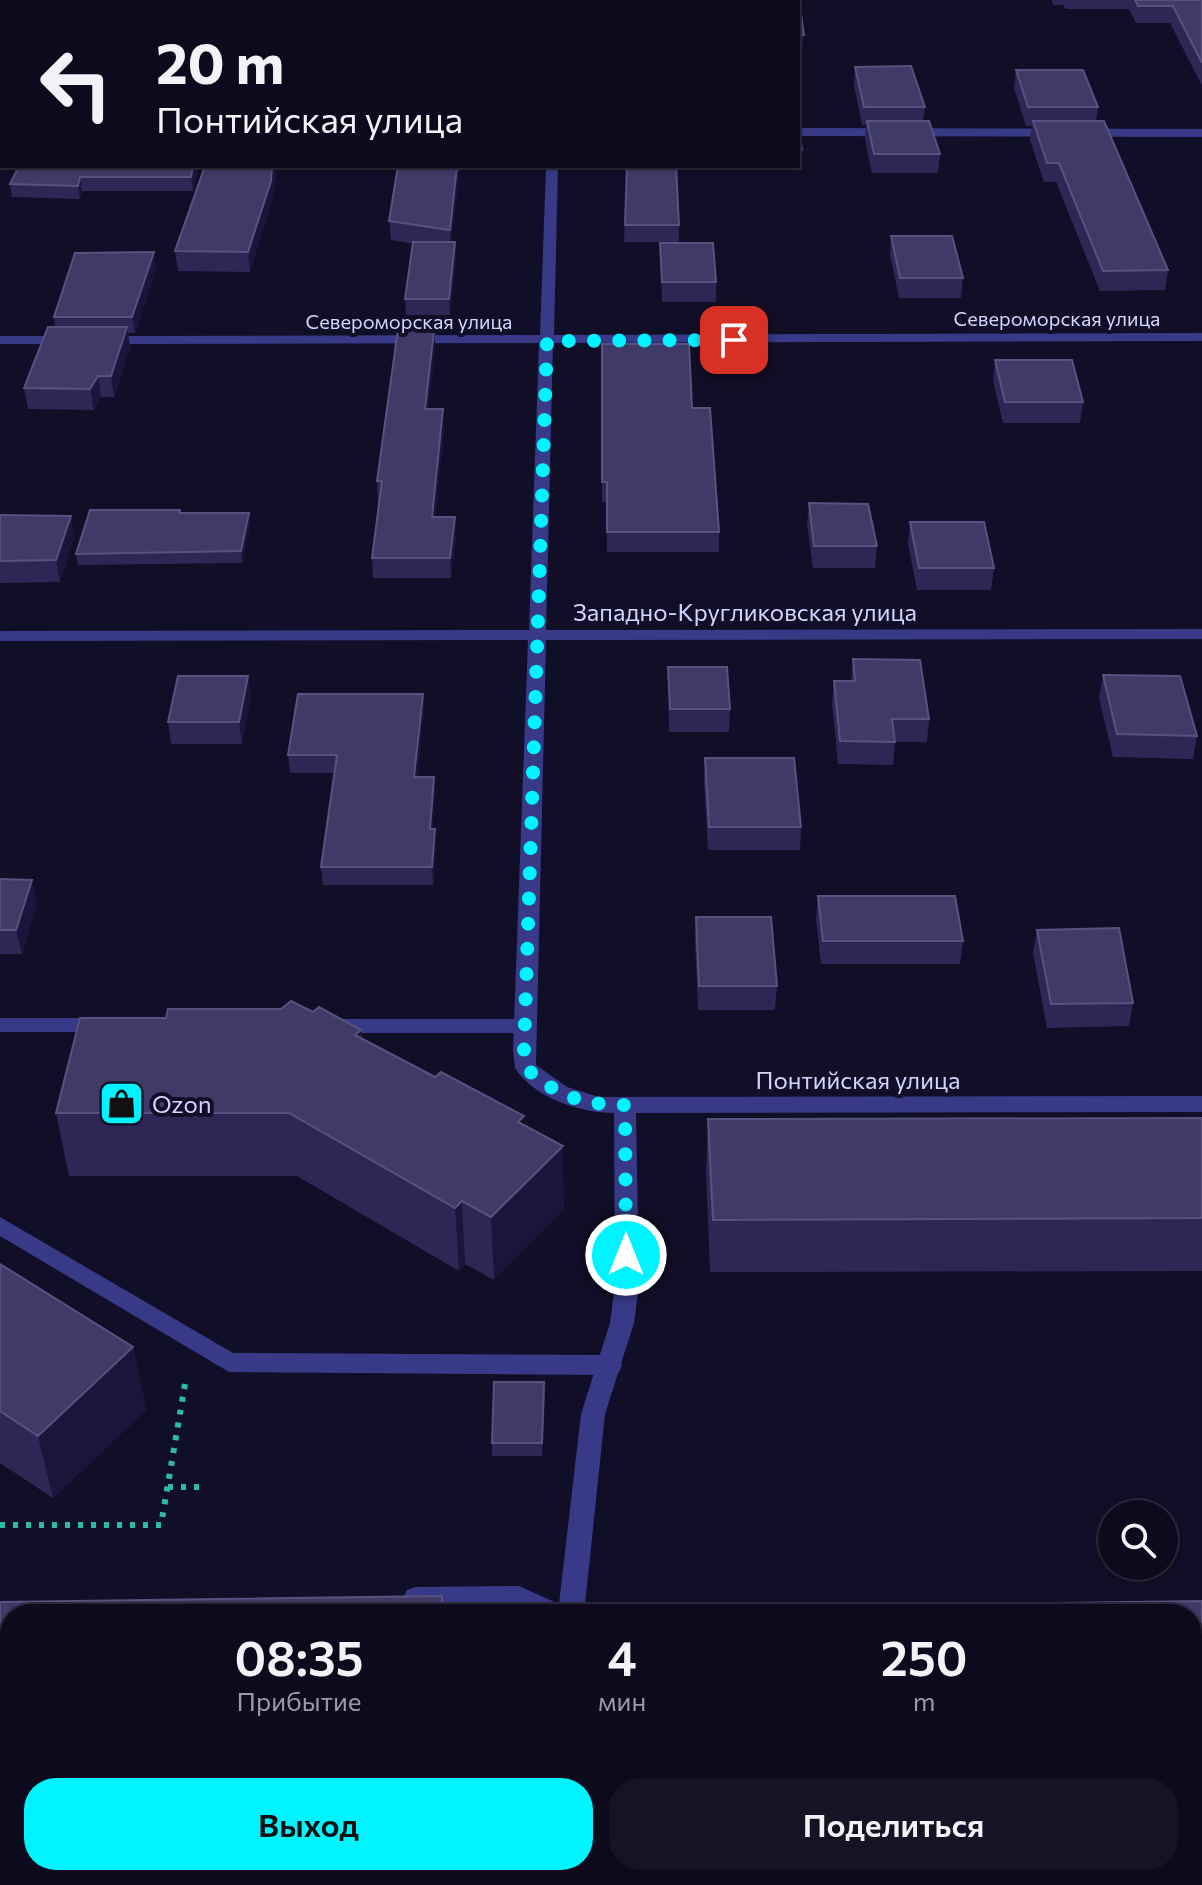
<!DOCTYPE html>
<html lang="ru">
<meta charset="utf-8">
<style>
body{margin:0;font-family:Commissioner,sans-serif;background:#161326;color:#f1f3f6;height:100vh;display:flex;flex-direction:column;font-size:30px;white-space:nowrap}
*{box-sizing:border-box;margin:0}
p{font-size:26px;color:#9a9aa4}
.icon{flex:none;width:44px;height:44px;fill:none;stroke:currentColor;stroke-width:2;stroke-linecap:round;stroke-linejoin:round}
.map{position:relative;flex:1;overflow:hidden}
.side{position:absolute;left:0px;top:1604px;width:1202px;height:282px;display:flex;flex-direction:column;background:#0d0a1d;border-radius:32px 32px 0 0;box-shadow:0 2px 6px #0004,0 0 0 2px #2d2b3b}
.side>*{flex:none}
.top-card{position:absolute;left:0px;top:0px;width:800px;height:168px;box-shadow:0 2px 6px #0004,0 0 0 2px #2d2b3b;background:#0d0a1d;color:#f1f3f6;overflow:hidden}
.tools{position:absolute;left:1098px;top:1500px;display:grid;gap:16px}
.tools a{display:grid;place-items:center;width:80px;height:80px;border-radius:50%;background:#0d0a1d;box-shadow:0 2px 6px #0004,0 0 0 2px #2d2b3b;font-size:40px}
.pin{position:absolute;display:grid;place-items:center;width:68px;height:68px;color:#fff;margin:-34px;border-radius:16px;box-shadow:0 4px 12px #0006}
.me{position:absolute;width:88px;margin:-44px;rotate:0deg;stroke-linejoin:round;filter:drop-shadow(0 0 6px #0008)}
.turn{display:flex;align-items:center;gap:28px;height:168px;padding:0 24px;font-size:36px}
.turn .icon{width:104px;height:104px;stroke-width:2.5}
.turn b{display:block;font-size:56px;line-height:68px}
.eta{display:flex;justify-content:space-evenly;align-items:center;height:136px;text-align:center}
.eta b{font-size:48px;font-weight:600;line-height:56px}
.action{display:flex;gap:16px;margin-top:auto;padding:16px 24px}
.action a{flex:1;height:92px;border-radius:32px;background:#00f4ff;color:#111;font-size:32px;font-weight:600;line-height:92px;text-align:center}
.action a+a{background:#161326;color:#f1f3f6}
.map>svg:first-child{display:block}
.lines{fill:none;stroke-linecap:round;stroke-linejoin:round}
.path{stroke:#2cbbaa;stroke-width:6;stroke-dasharray:5 8;stroke-linecap:butt}
.lane{fill:#383a87;fill-rule:evenodd}
.street{fill:#383a87;fill-rule:evenodd}
.wall{fill:#2e2755}
.shaded-wall{fill:#1b153b}
.building{fill:#403a67;stroke:#57527f;stroke-width:2}
.route{stroke:#00f4ff;stroke-width:14;stroke-dasharray:0 25.2}
.labels{text-anchor:middle;dominant-baseline:central;stroke-width:8;stroke-linejoin:round;paint-order:stroke}
.far-street-label{font-size:20px;fill:#d6d4ff;stroke:#110e27}
.street-label{font-size:24px;fill:#d6d4ff;stroke:#110e27}
.poi-label{font-size:24px;fill:#d6d4ff;stroke:#110e27;text-anchor:start}
</style>
<div class="map">
<svg width="1202" height="1885" viewBox="0 0 1202 1885">
<rect width="100%" height="100%" fill="#110e27"/>
<g class="lines">
<path class="path" d="M 168,1487 L 205,1487
M 0,1525 L 161,1525 L 186,1378"/>
<path class="lane" d="M 0,1018 L 104,1018 L 111,1020 L 114,1025 L 111,1030 L 104,1032 L 0,1032 Z
M 328,1019 L 525,1019 L 532,1021 L 535,1026 L 532,1031 L 525,1033 L 328,1033 L 321,1031 L 318,1026 L 321,1021 Z
M 0,1217 L 233,1353 L 610,1355 L 619,1358 L 622,1365 L 619,1372 L 610,1375 L 229,1372 L 0,1236 Z
M 1200,1871 L 1202,1885 L 1185,1885 L 1189,1876 Z
M 557,1876 L 587,1876 L 587,1885 L 557,1885 Z"/>
<path class="street" d="M 553,0 L 563,0 L 563,2 L 553,2 Z
M 798,128 L 1202,129 L 1202,137 L 798,136 Z
M 0,129 L 2,129 L 2,137 L 0,137 Z
M 546,166 L 558,166 L 554,335 L 1202,333 L 1202,341 L 553,343 L 546,630 L 1202,629 L 1202,639 L 546,640 L 536,1065 L 567,1087 L 599,1097 L 1202,1096 L 1202,1112 L 636,1113 L 639,1285 L 634,1323 L 605,1414 L 584,1614 L 528,1614 L 517,1608 L 416,1609 L 407,1606 L 403,1598 L 407,1590 L 416,1587 L 519,1586 L 559,1604 L 581,1414 L 610,1323 L 615,1285 L 614,1113 C 581,1113 534,1098 515,1068 L 513,1050 L 528,640 L 0,641 L 0,631 L 529,630 L 539,343 L 102,344 L 95,340 L 102,336 L 540,335 Z
M 0,336 L 70,336 L 77,340 L 70,344 L 0,344 Z"/>
</g>
<path class="wall" d="M 0,0 L 2,2 L 2,58 L 0,58 Z
M 1052,0 L 1202,0 L 1202,86 L 1170,23 L 1136,23 L 1129,9 L 1066,9 L 1063,5 L 1053,5 Z
M 855,67 L 925,107 L 923,121 L 940,154 L 938,173 L 872,173 L 865,139 L 866,125 L 862,125 L 854,85 Z
M 1016,70 L 1098,107 L 1096,121 L 1168,270 L 1165,290 L 1100,291 L 1056,182 L 1044,182 L 1030,140 L 1032,126 L 1026,126 L 1014,88 Z
M 798,123 L 802,150 L 801,168 L 762,168 L 762,166 L 798,166 Z
M 19,166 L 198,166 L 193,191 L 82,191 L 80,199 L 12,197 L 10,184 Z
M 205,166 L 277,166 L 272,200 L 250,272 L 178,271 L 175,251 Z
M 398,166 L 460,166 L 451,242 L 455,242 L 456,258 L 450,315 L 406,315 L 405,299 L 413,244 L 391,240 L 389,221 Z
M 627,166 L 679,225 L 679,242 L 624,242 Z
M 891,236 L 963,278 L 961,298 L 899,298 L 890,255 Z
M 660,243 L 716,282 L 716,302 L 662,302 Z
M 156,268 L 135,333 L 128,333 L 130,347 L 114,397 L 101,397 L 94,410 L 28,409 L 24,388 L 55,327 L 54,317 Z
M 434,330 L 435,348 L 428,409 L 444,429 L 435,517 L 456,537 L 451,578 L 373,578 L 372,558 L 379,501 L 378,501 L 377,481 Z
M 602,344 L 692,408 L 719,532 L 719,552 L 607,552 L 607,502 L 602,502 Z
M 995,360 L 1083,402 L 1080,423 L 1003,423 L 993,380 Z
M 809,503 L 877,546 L 875,568 L 813,568 L 807,525 Z
M 180,510 L 181,513 L 250,524 L 242,563 L 78,565 L 76,554 Z
M 0,515 L 71,516 L 74,537 L 60,582 L 0,583 Z
M 910,522 L 994,568 L 991,590 L 917,590 L 908,544 Z
M 853,659 L 929,719 L 927,742 L 895,742 L 893,765 L 838,764 L 832,703 L 834,681 L 851,681 Z
M 668,667 L 730,709 L 729,732 L 669,732 Z
M 1103,675 L 1197,736 L 1193,759 L 1113,757 L 1099,698 Z
M 248,676 L 250,699 L 242,744 L 171,744 L 168,722 Z
M 423,694 L 424,711 L 417,777 L 434,777 L 435,794 L 432,829 L 436,846 L 433,885 L 323,885 L 321,867 L 334,773 L 290,773 L 288,755 Z
M 705,758 L 801,827 L 800,850 L 708,850 L 704,781 Z
M 0,879 L 37,903 L 22,954 L 0,954 Z
M 818,896 L 963,941 L 960,964 L 821,964 L 816,919 Z
M 696,917 L 777,986 L 775,1010 L 698,1010 L 695,940 Z
M 1037,930 L 1133,1003 L 1129,1026 L 1047,1028 L 1033,953 Z
M 313,1012 L 361,1030 L 362,1038 L 524,1125 L 564,1209 L 494,1280 L 465,1264 L 459,1271 L 297,1176 L 69,1176 L 56,1113 Z
M 1202,1118 L 1202,1271 L 710,1272 L 706,1172 L 708,1119 Z
M 0,1264 L 133,1347 L 146,1410 L 53,1498 L 0,1463 Z
M 545,1394 L 542,1456 L 492,1456 L 492,1443 Z
M 442,1596 L 444,1614 L 10,1614 L 10,1809 L 0,1809 L 0,1602 Z
M 1202,1601 L 1202,1803 L 1192,1804 L 1192,1614 Z"/>
<path class="shaded-wall" d="M 804,35 L 803,51 L 798,52 L 798,36 Z
M 193,166 L 198,166 L 193,191 L 191,177 Z
M 272,166 L 277,166 L 272,200 L 250,272 L 248,252 Z
M 457,166 L 460,166 L 450,250 L 450,230 Z
M 80,177 L 82,191 L 80,199 L 78,186 Z
M 455,242 L 456,258 L 450,315 L 449,299 Z
M 154,252 L 156,268 L 135,333 L 132,317 Z
M 127,327 L 130,347 L 114,397 L 111,376 Z
M 434,330 L 435,348 L 426,429 L 425,409 Z
M 98,376 L 101,397 L 94,410 L 90,389 Z
M 443,409 L 444,429 L 433,536 L 432,517 Z
M 249,513 L 250,524 L 242,563 L 241,551 Z
M 71,516 L 74,537 L 60,582 L 56,560 Z
M 455,517 L 456,537 L 451,578 L 450,558 Z
M 248,676 L 250,699 L 242,744 L 239,722 Z
M 423,694 L 424,711 L 416,794 L 414,777 Z
M 434,777 L 435,794 L 431,846 L 430,829 Z
M 435,829 L 436,846 L 433,885 L 432,867 Z
M 32,880 L 37,903 L 22,954 L 16,930 Z
M 361,1030 L 366,1092 L 355,1035 Z
M 563,1146 L 564,1209 L 494,1280 L 491,1217 Z
M 462,1201 L 465,1264 L 459,1271 L 455,1208 Z
M 133,1347 L 146,1410 L 53,1498 L 38,1436 Z
M 426,1876 L 434,1876 L 434,1885 L 426,1885 Z"/>
<path class="building" d="M 0,0 L 152,0 L 151,2 L 2,2 L 2,45 L 0,45 Z
M 248,0 L 395,0 L 395,2 L 248,2 Z
M 613,0 L 649,0 L 649,2 L 613,2 Z
M 673,0 L 799,0 L 804,35 L 798,36 L 798,2 L 673,2 Z
M 1135,0 L 1202,0 L 1202,63 L 1173,6 L 1138,6 Z
M 911,66 L 925,107 L 864,107 L 855,67 Z
M 1016,70 L 1083,70 L 1098,107 L 1028,107 Z
M 867,121 L 929,121 L 940,154 L 874,154 Z
M 1033,121 L 1104,121 L 1168,270 L 1103,271 L 1059,163 L 1047,163 Z
M 798,123 L 802,150 L 798,150 Z
M 19,166 L 193,166 L 191,177 L 80,177 L 78,186 L 10,184 Z
M 205,166 L 272,166 L 271,181 L 248,252 L 175,251 Z
M 398,166 L 457,166 L 450,230 L 389,221 Z
M 627,166 L 676,166 L 679,225 L 625,225 Z
M 891,236 L 952,236 L 963,278 L 900,278 Z
M 413,242 L 455,242 L 449,299 L 405,299 Z
M 660,243 L 713,243 L 716,282 L 662,282 Z
M 154,252 L 132,317 L 54,317 L 75,253 Z
M 48,327 L 127,327 L 111,376 L 98,376 L 90,389 L 24,388 Z
M 398,329 L 434,330 L 425,409 L 443,409 L 432,517 L 455,517 L 450,558 L 372,558 L 382,481 L 377,481 Z
M 602,344 L 689,344 L 692,408 L 710,408 L 719,532 L 607,532 L 607,482 L 602,482 Z
M 995,360 L 1072,360 L 1083,402 L 1005,402 Z
M 809,503 L 868,504 L 877,546 L 814,546 Z
M 90,510 L 180,510 L 180,513 L 249,513 L 241,551 L 76,554 Z
M 0,515 L 71,516 L 56,560 L 0,561 Z
M 910,522 L 984,522 L 994,568 L 919,568 Z
M 853,659 L 920,660 L 929,719 L 892,719 L 895,742 L 840,741 L 834,681 L 855,681 Z
M 668,667 L 727,667 L 730,709 L 670,709 Z
M 1103,675 L 1180,676 L 1197,736 L 1117,734 Z
M 178,676 L 248,676 L 239,722 L 168,722 Z
M 298,694 L 423,694 L 414,777 L 434,777 L 430,829 L 435,829 L 432,867 L 321,867 L 337,755 L 288,755 Z
M 705,758 L 794,758 L 801,827 L 709,827 Z
M 0,879 L 32,880 L 16,930 L 0,930 Z
M 818,896 L 955,896 L 963,941 L 823,941 Z
M 696,917 L 771,917 L 777,986 L 699,986 Z
M 1119,928 L 1133,1003 L 1051,1004 L 1037,930 Z
M 291,1001 L 313,1012 L 319,1007 L 361,1030 L 355,1035 L 435,1077 L 441,1072 L 524,1116 L 518,1122 L 563,1146 L 491,1217 L 462,1201 L 455,1208 L 289,1113 L 56,1113 L 80,1018 L 166,1018 L 168,1009 L 281,1009 Z
M 1202,1118 L 1202,1218 L 713,1220 L 708,1119 Z
M 0,1264 L 133,1347 L 38,1436 L 0,1411 Z
M 494,1382 L 544,1382 L 542,1443 L 492,1443 Z
M 442,1596 L 442,1614 L 10,1614 L 10,1748 L 0,1748 L 0,1602 Z
M 1202,1601 L 1202,1743 L 1192,1743 L 1192,1614 L 682,1614 L 681,1608 Z
M 260,1876 L 426,1876 L 426,1885 L 259,1885 Z"/>
<g class="lines">
<path class="route" d="M 626,1255 L 625,1105 C 584,1105 556,1096 526,1068 L 524,1050 L 547,341 L 734,340"/>
</g>
<defs>
<symbol id="shop-square" viewBox="-11 -11 22 22"><rect x="-9" y="-9" width="18" height="18" rx="4" fill="#00f4ff" stroke="#110e27"/><path d="M-5-2.5h2.3a2.7 3.5 0 0 1 5.4 0H5L5.5 6h-11ZM-1.5-2.5h3a1.5 2.3 0 0 0-3 0Z" fill="#111"/></symbol>
</defs>
<g fill-rule="evenodd">
<use href="#shop-square" x="96" y="1078" width="51" height="51"/>
</g>
<g class="labels">
<g class="far-street-label">
<text x="1057" y="318">Североморская улица</text>
<text x="409" y="321">Североморская улица</text>
</g>
<g class="street-label">
<text x="745" y="611">Западно-Кругликовская улица</text>
<text x="858" y="1079">Понтийская улица</text>
</g>
<g class="poi-label">
<text x="152" y="1103">Ozon</text>
</g>
</g>
</svg>
<div class="tools">
<a><svg class="icon" aria-label="search" viewBox="0 0 24 24"><circle cx="10" cy="10" r="6"/><path d="M15 15l6 6"/></svg></a>
</div>
<div class="pin" style="left:734px;top:340px;background:#d93025"><svg class="icon" aria-label="arrive" viewBox="0 0 24 24"><path d="M6 21V4h12l-3 4 3 4H6"/></svg></div>
<svg class="me" style="left:626px;top:1255px" viewBox="-20 -20 40 40"><circle r="17" fill="#00f4ff" stroke="#fff" stroke-width="3"/><path d="M0-11L8 9 0 5-8 9z" fill="#fff"/></svg>
<div class="top-card">
<div class="turn"><svg class="icon" aria-label="left" viewBox="0 0 24 24"><path d="M17 20v-9H6M10 6l-5 5 5 5"/></svg><div><b>20 m</b>Понтийская улица</div></div>
</div>
<section class="side">
<div class="eta">
<div><b>08:35</b><p>Прибытие</p></div>
<div><b>4</b><p>мин</p></div>
<div><b>250</b><p>m</p></div>
</div>
<div class="action"><a>Выход</a><a>Поделиться</a></div>
</section>
</div>
